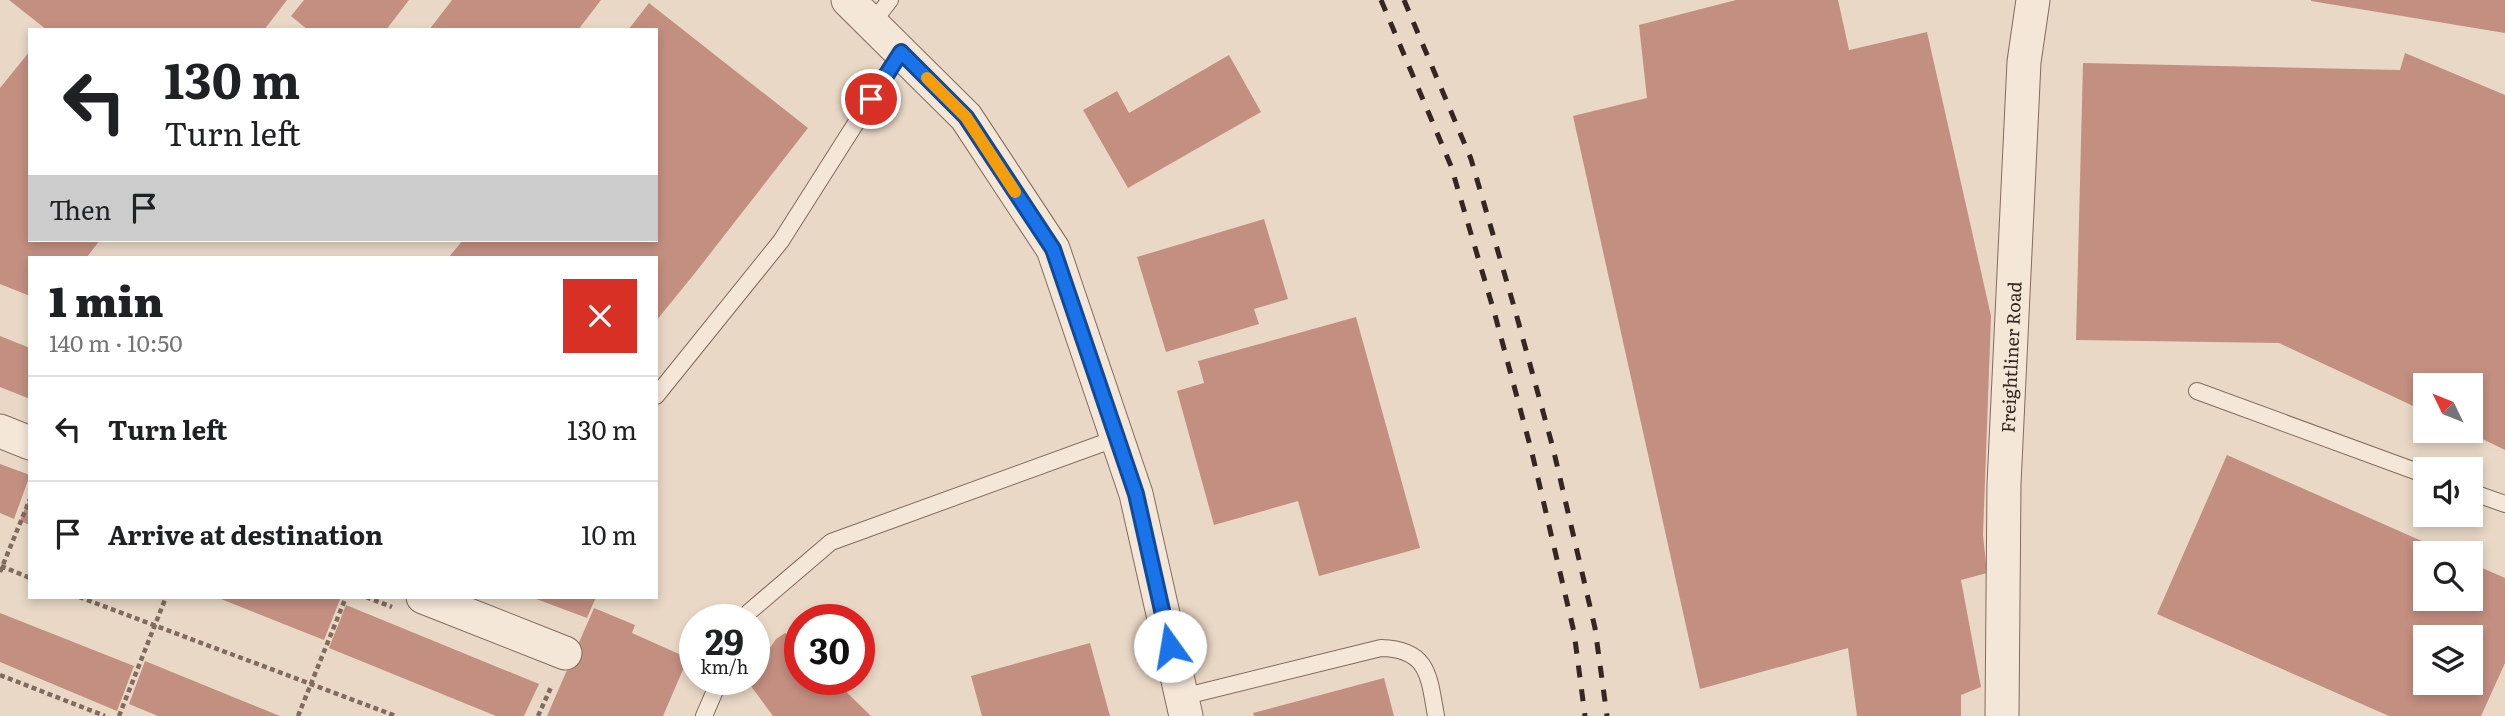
<!DOCTYPE html>
<meta charset="utf-8">
<style>
body{margin:0;font-family:Literata,serif;background:#f2f2f2;color:#202124;height:100vh;display:flex;flex-direction:column;font-size:26px;white-space:nowrap}
*{box-sizing:border-box;margin:0}
p{font-size:23px;color:#757577}
.icon{flex:none;width:38px;height:38px;fill:none;stroke:currentColor;stroke-width:2;stroke-linecap:round;stroke-linejoin:round}
.map{position:relative;flex:1;overflow:hidden}
.panel{position:absolute;left:28px;top:256px;width:630px;height:343px;display:flex;flex-direction:column;background:#fff;border-radius:0px;box-shadow:0 4px 10px #0003}
.panel>*{flex:none}
.hud{position:absolute;left:28px;top:28px;width:630px;height:214px;border-radius:0px;box-shadow:0 4px 10px #0003;background:#fff;color:#202124;overflow:hidden}
.needle{width:46px;rotate:313deg}
.controls{position:absolute;left:2413px;top:373px;display:grid;gap:14px}
.controls a{display:grid;place-items:center;width:70px;height:70px;border-radius:0px;background:#fff;box-shadow:0 4px 10px #0003;font-size:35px}
.speed{position:absolute;left:679px;top:604px;display:flex;gap:14px;font-size:35px;font-weight:700;text-align:center}
.speed>*{display:grid;place-content:center;width:91px;height:91px;border-radius:50%;background:#fff;box-shadow:0 4px 10px #0003;line-height:1}
.speed small{font-size:18px;font-weight:400}
.speed .limit{border:10px solid #d22;background:#fff;color:#111}
.pin{position:absolute;display:grid;place-items:center;width:60px;height:60px;color:#fff;margin:-30px;border:4px solid #fff;border-radius:50%;box-shadow:0 2px 7px #0007}
.me{position:absolute;width:77px;margin:-38px;rotate:347deg;stroke-linejoin:round;filter:drop-shadow(0 0 5px #0008)}
.turn{display:flex;align-items:center;gap:24px;height:147px;padding:0 21px;font-size:32px}
.turn .icon{width:91px;height:91px;stroke-width:2.5}
.turn b{display:block;font-size:49px;line-height:60px}
.then{display:flex;align-items:center;height:66px;padding:0 21px;background:#0003;gap:14px;font-size:26px}
.round{display:grid;place-items:center;flex:none;width:74px;height:74px;border-radius:0px;background:#f2f2f2}
.overview{display:flex;align-items:center;justify-content:space-between;height:119px;padding:0 21px}
h1{font-size:42px;font-weight:800;line-height:52px}
ul{padding:0;list-style:none}
li{display:flex;align-items:center;gap:21px;height:105px;padding:0 21px;border-top:2px solid #e0e0e0}
li div{flex:1}
li b{display:block;font-size:26px}
li em{font-style:normal}
.map>svg:first-child{display:block}
.building{fill:#c38f80;fill-rule:evenodd}
.lines{fill:none;stroke-linecap:round;stroke-linejoin:round}
.lane-casing{stroke:#826a5e;stroke-width:18}
.street-casing{stroke:#826a5e;stroke-width:35}
.path{stroke:#826a5e;stroke-width:4.5;stroke-dasharray:5 3.5;stroke-linecap:butt}
.lane{stroke:#f5e7d8;stroke-width:16}
.street{stroke:#f5e7d8;stroke-width:33}
.rail{stroke:#342620;stroke-width:5;stroke-dasharray:12 12;stroke-linecap:butt}
.route-casing{stroke:#114b97;stroke-width:18}
.route{stroke:#1a73e8;stroke-width:12}
.slow{stroke:#f59e0b;stroke-width:12}
.labels{text-anchor:middle;dominant-baseline:central;stroke-width:5;stroke-linejoin:round;paint-order:stroke}
.street-label{font-size:18px;fill:#342620;stroke:#f1e4d4}
</style>
<div class="map">
<svg width="2505" height="716" viewBox="0 0 2505 716">
<rect width="100%" height="100%" fill="#e9d8c6"/>
<path class="building" d="M 9,0 L 287,0 L 264,30 L 47,30 Z
M 304,0 L 409,0 L 386,30 L 308,30 L 291,16 Z
M 452,0 L 601,0 L 578,30 L 429,30 Z
M 1736,0 L 1838,0 L 1849,50 L 1927,32 L 1991,316 L 1983,535 L 1987,573 L 1961,580 L 1981,687 L 1961,695 L 1961,716 L 1857,716 L 1848,648 L 1700,689 L 1573,116 L 1647,98 L 1639,25 Z
M 2311,0 L 2505,0 L 2505,33 L 2311,1 Z
M 649,3 L 808,128 L 695,273 L 656,321 L 656,257 L 449,257 L 463,240 L 656,240 L 656,30 L 628,30 Z
M 30,51 L 30,240 L 100,240 L 87,257 L 30,257 L 30,296 L 0,284 L 0,88 Z
M 2405,53 L 2505,95 L 2505,450 L 2464,430 L 2471,430 L 2471,385 L 2426,385 L 2426,412 L 2279,343 L 2076,340 L 2083,63 L 2400,70 Z
M 1229,55 L 1261,112 L 1128,188 L 1083,110 L 1117,91 L 1129,113 Z
M 1264,219 L 1288,299 L 1254,309 L 1259,324 L 1166,352 L 1137,257 Z
M 1356,317 L 1420,548 L 1319,576 L 1298,501 L 1214,525 L 1177,391 L 1204,383 L 1198,361 Z
M 0,336 L 30,348 L 30,399 L 0,387 Z
M 2227,455 L 2449,553 L 2426,553 L 2426,598 L 2471,598 L 2471,563 L 2505,578 L 2505,663 L 2481,716 L 2389,716 L 2157,614 ZM 2426,637 L 2471,637 L 2471,682 L 2426,682 Z
M 0,464 L 30,475 L 14,519 L 0,513 Z
M 30,496 L 30,525 L 20,521 Z
M 216,597 L 341,597 L 324,640 Z
M 531,597 L 596,597 L 587,618 Z
M 346,605 L 539,684 L 524,716 L 496,716 L 329,648 Z
M 594,608 L 635,625 L 632,633 L 688,658 L 663,716 L 547,716 Z
M 0,613 L 134,666 L 117,711 L 0,662 Z
M 785,633 L 800,647 L 800,679 L 833,679 L 871,716 L 773,716 L 748,682 L 749,679 L 754,679 L 754,672 L 776,639 Z
M 1090,643 L 1110,716 L 982,716 L 971,676 Z
M 145,661 L 238,699 L 280,716 L 158,716 L 129,704 Z
M 1384,678 L 1394,716 L 1254,716 L 1253,713 Z"/>
<g class="lines">
<defs>
<path id="lane" d="M 872,23 L 890,0
M 2197,391 L 2426,475
M 656,396 L 781,241 L 901,52
M 2471,492 L 2505,504
M 746,620 L 749,612 L 831,542 L 1117,438
M 1182,697 L 1381,648 C 1429,649 1429,677 1436,716
M 704,716 L 720,679"/>
<g id="street">
<path d="M 848,0 L 966,117 L 1053,249 L 1136,494 L 1186,716"/>
<path d="M 0,431 L 30,443"/>
<path d="M 423,597 L 565,653"/>
<path id="s1" d="M 2002,716 L 2004,484 L 2024,62 L 2033,0"/>
</g>
</defs>
<use href="#lane" class="lane-casing"/>
<use href="#street" class="street-casing"/>
<path class="path" d="M 1,566 L 30,578
M 0,572 L 30,499
M 79,597 L 396,716
M 366,597 L 392,607
M 0,675 L 105,716
M 119,716 L 166,597
M 298,716 L 346,597
M 538,716 L 552,685"/>
<use href="#lane" class="lane"/>
<use href="#street" class="street"/>
<path class="rail" d="M 1381,0 L 1451,166 L 1495,315 L 1532,453 L 1574,632 L 1585,716
M 1404,0 L 1471,159 L 1515,310 L 1553,448 L 1595,628 L 1607,716"/>
</g>
<g class="lines">
<defs>
<path id="route" d="M 871,99 L 901,52 L 966,117 L 1053,249 L 1136,494 L 1170,646"/>
</defs>
<use href="#route" class="route-casing"/>
<use href="#route" class="route"/>
<path class="slow" d="M 927,78 L 966,117 L 1015,192"/>
</g>
<g class="labels">
<g class="street-label">
<text stroke="none"><textPath href="#s1" startOffset="359">Freightliner Road</textPath></text>
</g>
</g>
</svg>
<div class="controls">
<a><svg class="needle" viewBox="-14 -14 28 28"><path d="M0-13l5 13h-10z" fill="#e53935"/><path d="M0 13l5-13h-10z" fill="#757577"/></svg></a>
<a><svg class="icon" aria-label="sound" viewBox="0 0 24 24"><path d="M4 9h4l5-4v14l-5-4H4zM17 9q2 3 0 6"/></svg></a>
<a><svg class="icon" aria-label="search" viewBox="0 0 24 24"><circle cx="10" cy="10" r="6"/><path d="M15 15l6 6"/></svg></a>
<a><svg class="icon" aria-label="layers" viewBox="0 0 24 24"><path d="M12 4l9 5-9 5-9-5zM3 14l9 5 9-5"/></svg></a>
</div>
<div class="speed"><div>29<small>km/h</small></div><div class="limit">30</div></div>
<div class="pin" style="left:871px;top:99px;background:#d93025"><svg class="icon" aria-label="arrive" viewBox="0 0 24 24"><path d="M6 21V4h12l-3 4 3 4H6"/></svg></div>
<svg class="me" style="left:1170px;top:646px" viewBox="-20 -20 40 40"><circle r="19" fill="#fff"/><path d="M0-13L10 11 0 6-10 11z" fill="#1a73e8"/></svg>
<div class="hud">
<div class="turn"><svg class="icon" aria-label="left" viewBox="0 0 24 24"><path d="M17 20v-9H6M10 6l-5 5 5 5"/></svg><div><b>130 m</b>Turn left</div></div>
<div class="then">Then<svg class="icon" aria-label="arrive" viewBox="0 0 24 24"><path d="M6 21V4h12l-3 4 3 4H6"/></svg></div>
</div>
<section class="panel">
<div class="overview"><div><h1>1 min</h1><p>140 m · 10:50</p></div><a class="round" style="background:#d93025;color:#fff"><svg class="icon" aria-label="close" viewBox="0 0 24 24"><path d="M6 6l12 12M18 6L6 18"/></svg></a></div>
<ul>
<li><svg class="icon" aria-label="left" viewBox="0 0 24 24"><path d="M17 20v-9H6M10 6l-5 5 5 5"/></svg><div><b>Turn left</b></div><em>130 m</em></li>
<li><svg class="icon" aria-label="arrive" viewBox="0 0 24 24"><path d="M6 21V4h12l-3 4 3 4H6"/></svg><div><b>Arrive at destination</b></div><em>10 m</em></li>
</ul>
</section>
</div>
